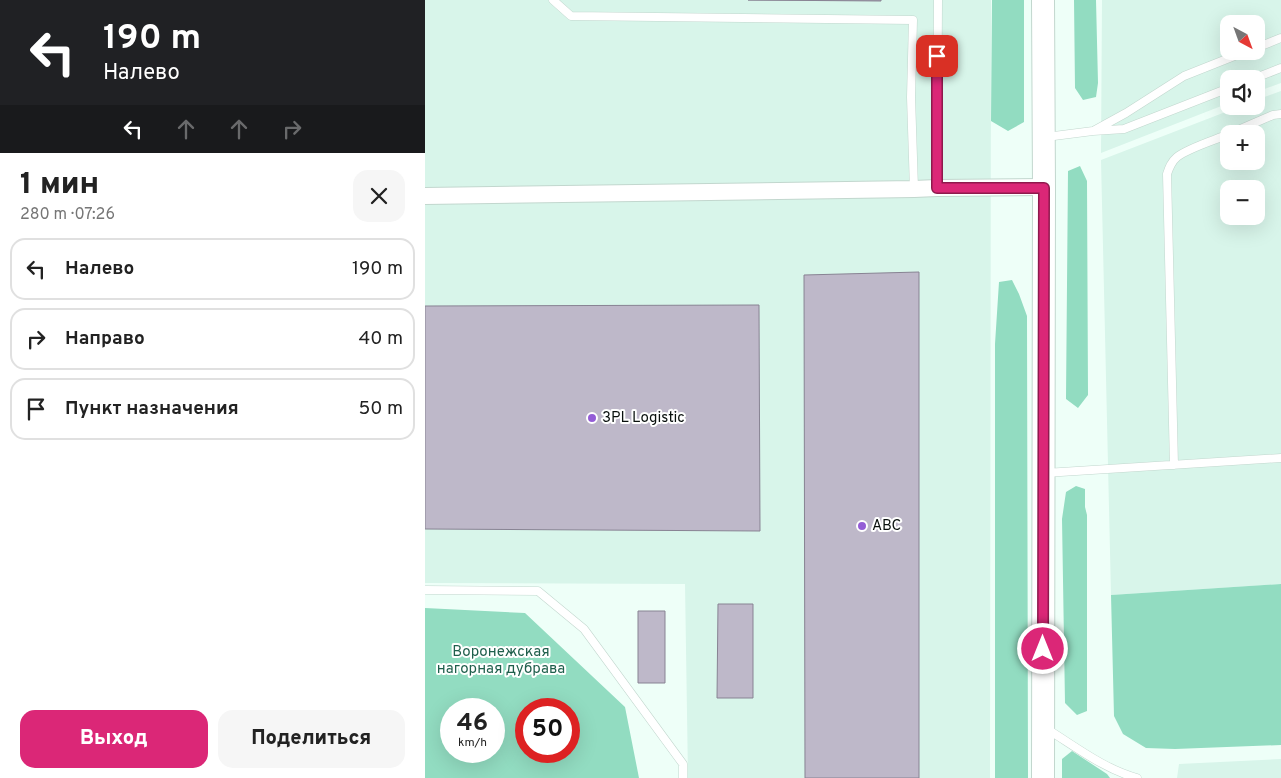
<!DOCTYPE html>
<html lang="ru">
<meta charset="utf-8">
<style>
body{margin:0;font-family:Overpass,sans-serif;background:#f6f6f6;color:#222;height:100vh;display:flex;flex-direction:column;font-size:19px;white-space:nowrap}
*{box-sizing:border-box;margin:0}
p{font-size:16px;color:#767676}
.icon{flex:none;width:28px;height:28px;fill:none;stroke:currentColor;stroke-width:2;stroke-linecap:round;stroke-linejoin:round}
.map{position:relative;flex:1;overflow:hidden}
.panel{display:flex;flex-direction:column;background:#fff;width:425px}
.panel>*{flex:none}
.top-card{background:#202124;color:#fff;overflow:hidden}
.needle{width:32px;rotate:139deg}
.buttons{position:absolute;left:795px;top:15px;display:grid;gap:10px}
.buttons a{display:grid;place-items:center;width:45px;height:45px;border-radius:10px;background:#fff;box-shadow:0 5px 20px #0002;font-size:25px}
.speed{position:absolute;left:15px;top:698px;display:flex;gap:10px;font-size:25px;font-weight:700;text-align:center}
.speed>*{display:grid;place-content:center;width:65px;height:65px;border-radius:50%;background:#fff;box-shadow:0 5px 20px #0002;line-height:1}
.speed small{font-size:12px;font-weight:400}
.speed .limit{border:8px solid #d22;background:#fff;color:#111}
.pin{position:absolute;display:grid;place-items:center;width:42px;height:42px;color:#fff;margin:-21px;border-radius:10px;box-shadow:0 2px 8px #0006}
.me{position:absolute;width:55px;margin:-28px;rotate:0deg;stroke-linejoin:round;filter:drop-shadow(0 0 4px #0008)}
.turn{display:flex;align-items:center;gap:18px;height:105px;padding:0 20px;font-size:22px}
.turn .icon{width:65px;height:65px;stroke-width:2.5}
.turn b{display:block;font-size:35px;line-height:42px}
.lanes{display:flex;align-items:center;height:48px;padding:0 20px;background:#0003;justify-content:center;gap:25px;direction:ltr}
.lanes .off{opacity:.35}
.round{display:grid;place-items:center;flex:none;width:52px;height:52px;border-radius:15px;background:#f6f6f6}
.head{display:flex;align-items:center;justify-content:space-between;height:85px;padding:0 20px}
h1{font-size:30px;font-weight:800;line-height:38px}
.button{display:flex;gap:10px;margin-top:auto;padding:10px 20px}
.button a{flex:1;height:58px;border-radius:15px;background:#db2777;color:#fff;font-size:20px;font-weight:800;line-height:58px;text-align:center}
.button a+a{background:#f6f6f6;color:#222}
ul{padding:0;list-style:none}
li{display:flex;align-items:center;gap:15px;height:62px;margin:0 10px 8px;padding:0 10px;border:2px solid #e0e0e0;border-radius:15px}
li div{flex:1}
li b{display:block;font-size:19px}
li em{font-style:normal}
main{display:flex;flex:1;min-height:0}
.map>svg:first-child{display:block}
.built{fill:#d8f5ea;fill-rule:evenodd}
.green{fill:#92dcc1;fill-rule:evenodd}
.building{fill:#beb8c9;stroke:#888393}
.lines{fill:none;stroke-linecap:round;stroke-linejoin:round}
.service-casing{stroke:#c2d7ce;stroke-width:9}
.minor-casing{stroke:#c2d7ce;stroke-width:18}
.secondary-casing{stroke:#c2d7ce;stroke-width:24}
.service{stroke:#fff;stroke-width:8}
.minor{stroke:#fff;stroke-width:16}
.secondary{stroke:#fff;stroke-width:22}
.route-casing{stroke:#8e194d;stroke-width:12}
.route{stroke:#db2777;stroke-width:9}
.poi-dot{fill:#945dd6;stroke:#fff;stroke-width:2}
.labels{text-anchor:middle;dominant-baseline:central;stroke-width:4;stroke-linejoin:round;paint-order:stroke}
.poi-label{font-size:15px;fill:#09100d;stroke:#fff;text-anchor:start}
.park-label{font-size:15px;fill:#1f5f4c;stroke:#fff}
</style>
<main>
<section class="panel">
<div class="top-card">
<div class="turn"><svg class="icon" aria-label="left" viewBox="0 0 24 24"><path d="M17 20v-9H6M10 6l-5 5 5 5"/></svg><div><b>190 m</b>Налево</div></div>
<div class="lanes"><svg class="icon" aria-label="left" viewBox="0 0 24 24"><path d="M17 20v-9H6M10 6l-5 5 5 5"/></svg><svg class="icon off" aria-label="ahead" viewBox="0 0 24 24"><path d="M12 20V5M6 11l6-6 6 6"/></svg><svg class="icon off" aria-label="ahead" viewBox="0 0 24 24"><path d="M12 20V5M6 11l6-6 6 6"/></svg><svg class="icon off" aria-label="right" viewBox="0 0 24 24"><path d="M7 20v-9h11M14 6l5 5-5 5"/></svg></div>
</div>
<div class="head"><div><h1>1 мин</h1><p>280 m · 07:26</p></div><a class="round"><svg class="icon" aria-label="close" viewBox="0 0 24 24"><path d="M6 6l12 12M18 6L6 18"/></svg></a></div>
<ul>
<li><svg class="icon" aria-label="left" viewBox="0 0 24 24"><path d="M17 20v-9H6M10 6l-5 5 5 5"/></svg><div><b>Налево</b></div><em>190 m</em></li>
<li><svg class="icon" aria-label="right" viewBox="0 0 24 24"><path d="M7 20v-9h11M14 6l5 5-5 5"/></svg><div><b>Направо</b></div><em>40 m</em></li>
<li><svg class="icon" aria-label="arrive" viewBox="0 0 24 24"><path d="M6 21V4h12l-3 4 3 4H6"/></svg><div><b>Пункт назначения</b></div><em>50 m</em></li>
</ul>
<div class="button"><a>Выход</a><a>Поделиться</a></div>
</section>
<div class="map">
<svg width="856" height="778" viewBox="0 0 856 778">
<rect width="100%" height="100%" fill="#eefff8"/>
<path class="built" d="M 0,0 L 566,0 L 565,778 L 263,778 L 260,584 L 0,583 Z
M 677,0 L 856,0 L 856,83 L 831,92 L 831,79 L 804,79 L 804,103 L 676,153 ZM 804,24 L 831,24 L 831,51 L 804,51 Z
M 856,91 L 856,584 L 686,595 L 676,160 L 816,106 L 831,106 L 831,100 ZM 804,134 L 831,134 L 831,161 L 804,161 ZM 804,189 L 831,189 L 831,216 L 804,216 Z
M 856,759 L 856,778 L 752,778 L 754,764 Z"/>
<path class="green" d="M 567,0 L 599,0 L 599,122 L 583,131 L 566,121 Z
M 649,0 L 671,0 L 673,83 L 671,97 L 658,100 L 650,88 Z
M 655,166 L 662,181 L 663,395 L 653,408 L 641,399 L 643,171 Z
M 587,280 L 594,294 L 602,316 L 603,778 L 570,778 L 570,344 L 574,282 Z
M 651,486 L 660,489 L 660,507 L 662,515 L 662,711 L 652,715 L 640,703 L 637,519 L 641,492 Z
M 856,584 L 856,745 L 750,749 L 721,748 L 698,734 L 689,716 L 686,595 Z
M 0,608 L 100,613 L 200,707 L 214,778 L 0,778 ZM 26,709 L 69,709 L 69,751 L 26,751 ZM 101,709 L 144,709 L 144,751 L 101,751 Z
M 647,751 L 682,774 L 685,778 L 637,778 L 637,759 Z"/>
<path class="building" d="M 323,0 L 456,0 L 456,1 Z
M 494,272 L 494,778 L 380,778 L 379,275 Z
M 334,305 L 335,531 L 0,529 L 0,306 Z
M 293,604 L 328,604 L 328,698 L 292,698 Z
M 213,611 L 240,611 L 240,683 L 213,683 Z"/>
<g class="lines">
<defs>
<path id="service" d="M 128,0 L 146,16 L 488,20 L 486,97 L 489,189
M 831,48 L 856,38
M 828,79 L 856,68
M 670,130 L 701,113 L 759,76 L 822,51
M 804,134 L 848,115 L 856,114
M 621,137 L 668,131 L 699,129 L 804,88
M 512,188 L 513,0
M 749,465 L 742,174 C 744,168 746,162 752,157 C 763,148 790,140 804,134
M 620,473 L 856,458
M 0,590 L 113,591 L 159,629 L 258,764 L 258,778
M 622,729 C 651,747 679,769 712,778"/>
<path id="minor" d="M 0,196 L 489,189 L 512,188 L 619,187"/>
<path id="secondary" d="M 618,0 L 619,187 L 618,778"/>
</defs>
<use href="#service" class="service-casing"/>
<use href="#minor" class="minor-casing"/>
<use href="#secondary" class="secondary-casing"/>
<use href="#service" class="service"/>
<use href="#minor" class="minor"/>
<use href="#secondary" class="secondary"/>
</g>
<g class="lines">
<defs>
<path id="route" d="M 512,56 L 512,188 L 619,188 L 618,649"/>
</defs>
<use href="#route" class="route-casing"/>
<use href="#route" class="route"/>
</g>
<g class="poi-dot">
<circle cx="167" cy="418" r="5"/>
<circle cx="437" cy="526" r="5"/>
</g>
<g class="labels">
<g class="poi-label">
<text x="177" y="418">3PL Logistic</text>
<text x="447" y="526">ABC</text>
</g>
<g class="park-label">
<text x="76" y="652">Воронежская<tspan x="76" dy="17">нагорная дубрава</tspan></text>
</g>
</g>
</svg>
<div class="buttons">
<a><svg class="needle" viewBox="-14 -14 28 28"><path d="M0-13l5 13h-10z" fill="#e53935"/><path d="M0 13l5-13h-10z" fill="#767676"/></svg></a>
<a><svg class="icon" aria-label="sound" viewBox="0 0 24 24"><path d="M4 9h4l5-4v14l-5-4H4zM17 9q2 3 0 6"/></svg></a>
<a>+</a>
<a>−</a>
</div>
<div class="speed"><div>46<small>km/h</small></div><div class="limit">50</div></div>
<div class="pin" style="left:512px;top:56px;background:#d93025"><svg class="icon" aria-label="arrive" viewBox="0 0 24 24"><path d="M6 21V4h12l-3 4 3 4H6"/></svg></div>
<svg class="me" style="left:618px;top:649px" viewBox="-20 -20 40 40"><circle r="17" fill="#db2777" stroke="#fff" stroke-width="3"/><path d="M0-11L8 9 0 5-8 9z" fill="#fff"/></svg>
</div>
</main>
